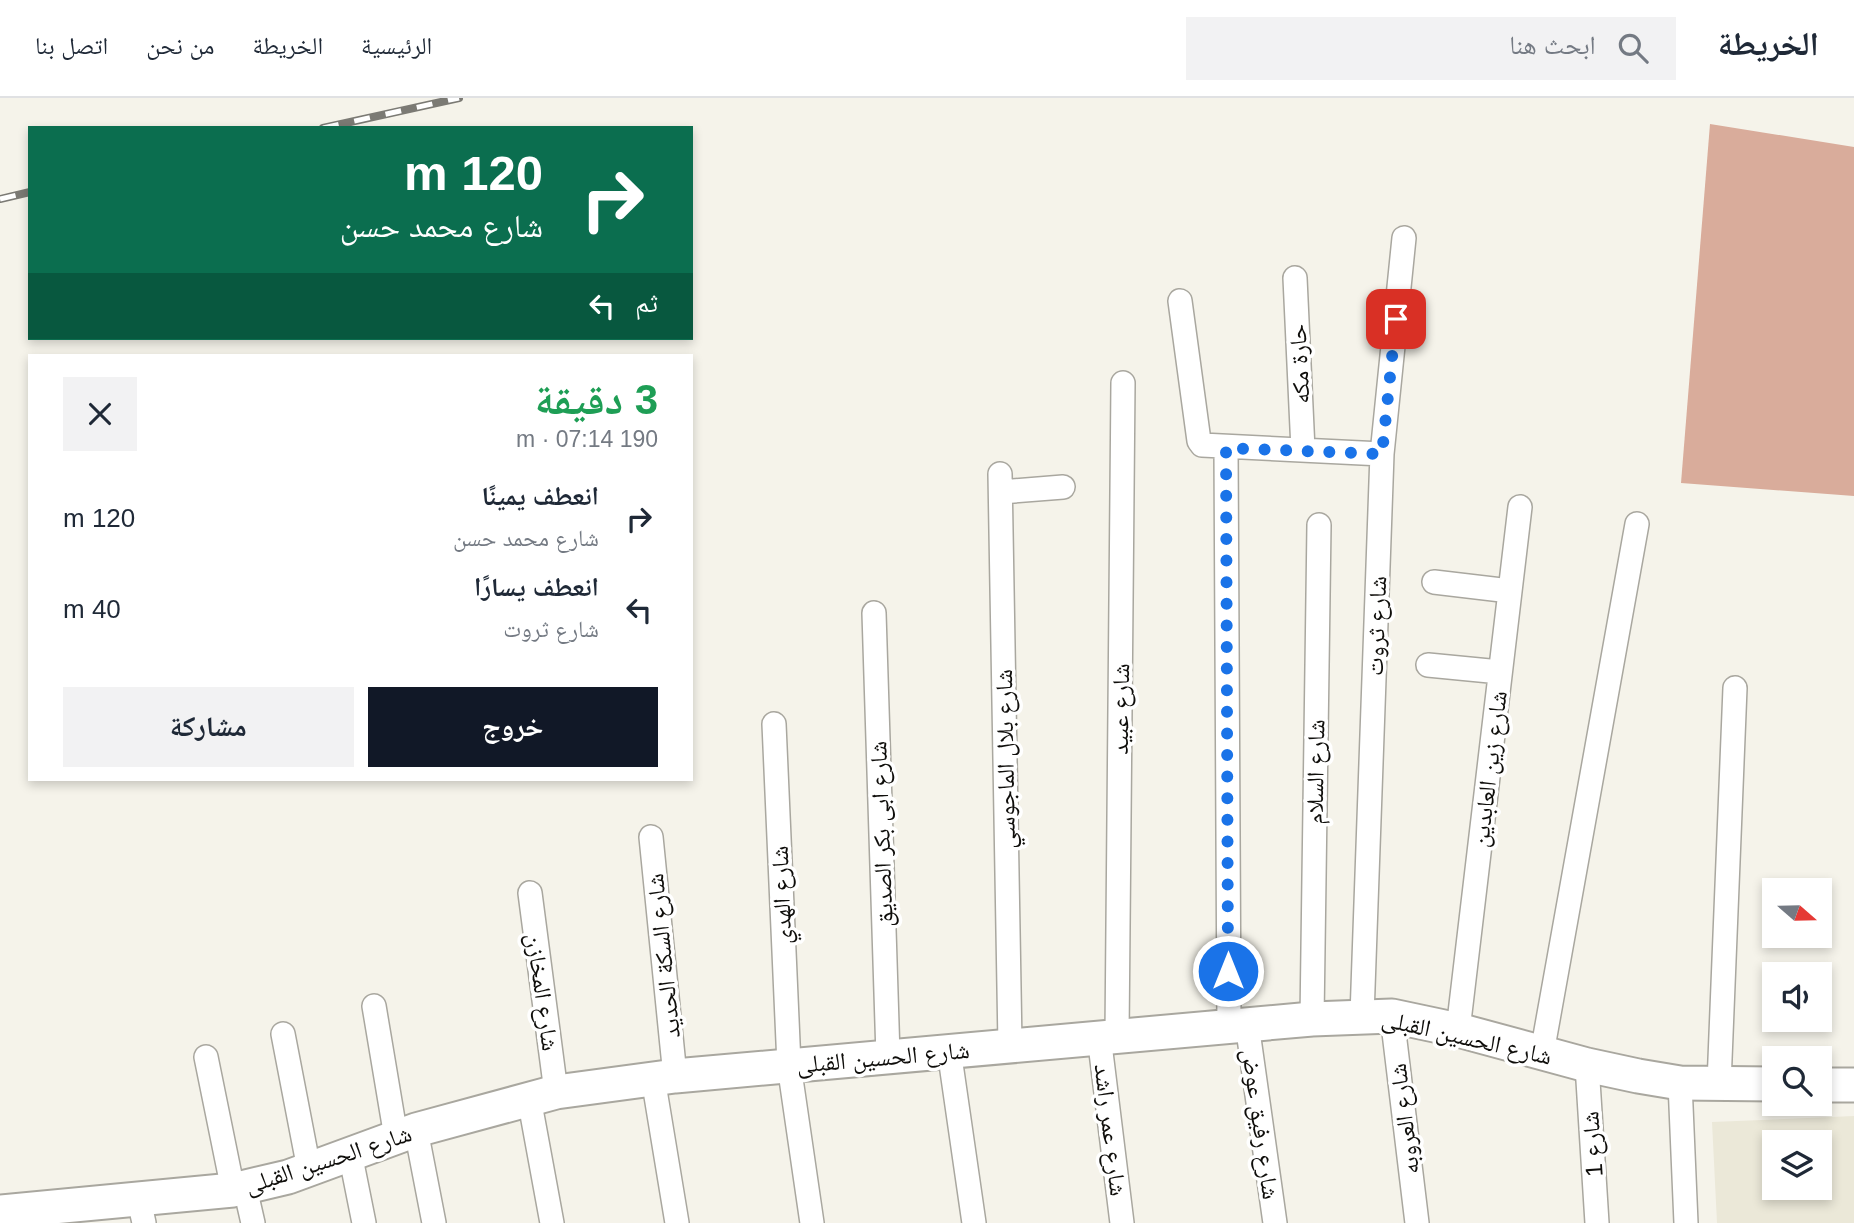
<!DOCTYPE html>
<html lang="ar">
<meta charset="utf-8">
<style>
body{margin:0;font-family:Helvetica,"Noto Naskh Arabic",sans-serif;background:#f2f2f3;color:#1f2937;direction:rtl;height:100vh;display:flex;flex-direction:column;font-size:26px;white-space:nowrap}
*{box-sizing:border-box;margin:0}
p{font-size:23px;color:#747a83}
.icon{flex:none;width:38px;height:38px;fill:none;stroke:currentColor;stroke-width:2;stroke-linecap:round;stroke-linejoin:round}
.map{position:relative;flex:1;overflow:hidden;direction:ltr}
.side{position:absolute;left:28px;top:256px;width:665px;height:427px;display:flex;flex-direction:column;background:#fff;border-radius:0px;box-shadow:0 4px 10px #0003;direction:rtl}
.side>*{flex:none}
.top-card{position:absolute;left:28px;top:28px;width:665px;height:214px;border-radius:0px;box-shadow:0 4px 10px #0003;direction:rtl;background:#0b6e4f;color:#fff;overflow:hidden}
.needle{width:46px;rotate:110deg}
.controls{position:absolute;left:1762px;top:780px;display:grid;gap:14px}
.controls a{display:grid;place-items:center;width:70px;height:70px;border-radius:0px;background:#fff;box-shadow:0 4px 10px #0003;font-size:35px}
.pin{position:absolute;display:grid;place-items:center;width:60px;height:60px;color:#fff;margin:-30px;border-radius:14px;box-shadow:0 4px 10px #0006}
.me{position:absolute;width:77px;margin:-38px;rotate:0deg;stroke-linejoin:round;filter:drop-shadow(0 0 5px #0008)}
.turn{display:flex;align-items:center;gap:24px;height:147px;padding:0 35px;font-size:32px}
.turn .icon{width:91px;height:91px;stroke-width:2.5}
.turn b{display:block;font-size:49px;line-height:60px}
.then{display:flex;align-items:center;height:66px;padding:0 35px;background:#0003;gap:14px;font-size:26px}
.round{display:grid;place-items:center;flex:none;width:74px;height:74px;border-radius:0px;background:#f2f2f3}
.headline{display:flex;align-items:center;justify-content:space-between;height:119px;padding:0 35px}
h1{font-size:42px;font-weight:700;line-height:52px;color:#1e9e55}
.button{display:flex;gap:14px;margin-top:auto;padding:14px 35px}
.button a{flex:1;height:80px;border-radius:0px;background:#111827;color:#fff;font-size:28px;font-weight:700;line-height:80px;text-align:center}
.button a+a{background:#f2f2f3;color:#1f2937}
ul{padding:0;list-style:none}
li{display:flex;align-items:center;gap:21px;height:91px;padding:0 35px}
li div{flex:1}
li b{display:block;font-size:26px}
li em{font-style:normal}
header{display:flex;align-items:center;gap:42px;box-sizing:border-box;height:98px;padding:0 35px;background:#fff;border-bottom:2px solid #e0e1e3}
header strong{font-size:33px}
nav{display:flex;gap:38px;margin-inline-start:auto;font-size:24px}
.search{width:490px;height:63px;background:#f2f2f3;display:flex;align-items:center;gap:18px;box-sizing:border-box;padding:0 24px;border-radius:0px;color:#747a83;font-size:26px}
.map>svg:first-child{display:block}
.built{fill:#ebe8d8;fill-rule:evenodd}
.forest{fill:#d9ac9b}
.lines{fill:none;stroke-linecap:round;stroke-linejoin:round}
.minor-casing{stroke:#a9a79f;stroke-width:26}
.secondary-casing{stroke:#a9a79f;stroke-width:37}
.minor{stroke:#fff;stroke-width:23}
.secondary{stroke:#fff;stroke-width:33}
.rail-casing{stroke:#7b7a74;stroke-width:8}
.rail{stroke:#fff;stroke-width:5;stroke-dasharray:16;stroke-linecap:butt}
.route{stroke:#1a73e8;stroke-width:12;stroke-dasharray:0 21.6}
.labels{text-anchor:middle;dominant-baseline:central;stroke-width:7;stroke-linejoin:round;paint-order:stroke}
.street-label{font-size:24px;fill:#0f0e0b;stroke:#fff}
</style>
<header>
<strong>الخريطة</strong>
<div class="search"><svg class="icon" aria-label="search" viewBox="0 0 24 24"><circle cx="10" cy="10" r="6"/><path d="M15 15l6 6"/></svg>ابحث هنا</div>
<nav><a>الرئيسية</a><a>الخريطة</a><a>من نحن</a><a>اتصل بنا</a></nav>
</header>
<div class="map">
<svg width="1854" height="1125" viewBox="0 0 1854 1125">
<rect width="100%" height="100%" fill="#f5f3ea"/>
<path class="built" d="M 1854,1018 L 1854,1125 L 1717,1125 L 1712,1024 ZM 1774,1045 L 1820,1045 L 1820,1090 L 1774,1090 Z"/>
<path class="forest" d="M 1710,26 L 1854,49 L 1854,398 L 1681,385 Z"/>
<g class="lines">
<defs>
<path id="minor" d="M 1295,180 L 1303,352
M 1180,203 L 1199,343 L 1202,347 L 1382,356
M 1226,350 L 1229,928
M 1000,376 L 1010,947
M 1001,394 L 1063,389
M 1434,484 L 1510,493
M 874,515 L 888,958
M 1428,567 L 1500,574
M 774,626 L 789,967 L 812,1125
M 651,739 L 675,978
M 530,795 L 556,994
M 374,908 L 396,1039
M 1362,918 L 1382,356 L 1404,140
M 1392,918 L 1417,1125
M 1312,921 L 1319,427
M 1247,926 L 1275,1125
M 1458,932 L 1520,409
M 283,936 L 309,1071
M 1117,937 L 1123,285
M 1099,938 L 1122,1125
M 949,952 L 974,1125
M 1542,955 L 1637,426
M 206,959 L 233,1092
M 1587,967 L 1597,1125
M 653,980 L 677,1125
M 1680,985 L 1686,1125
M 1719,986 L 1735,590
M 529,1000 L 552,1125
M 416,1032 L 434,1125
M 350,1055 L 364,1125
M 245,1090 L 253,1125
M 139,1102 L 144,1125"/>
<path id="secondary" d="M 1820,987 L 1854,987
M 0,1114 L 233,1092 L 288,1079 L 416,1032 L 556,994 L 675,978 L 1312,921 L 1392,918 L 1458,932 L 1587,967 L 1638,978 L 1680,985 L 1774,986"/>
</defs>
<use href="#minor" class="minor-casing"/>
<use href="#secondary" class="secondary-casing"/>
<use href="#minor" class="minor"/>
<use href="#secondary" class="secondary"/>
<defs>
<path id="rail" d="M 323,30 L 459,0
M 0,101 L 30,94"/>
</defs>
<use href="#rail" class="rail-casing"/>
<use href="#rail" class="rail"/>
</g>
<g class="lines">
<path class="route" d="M 1228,873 L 1226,350 L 1382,356 L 1396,221"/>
</g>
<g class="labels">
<g class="street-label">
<text transform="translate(1299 266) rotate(-93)">حارة مكه</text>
<text transform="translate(1376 528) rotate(-88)">شارع ثروت</text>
<text transform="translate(1120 611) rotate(-89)">شارع عبيد</text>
<text transform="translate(1005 661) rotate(-91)">شارع بلال الماجوسي</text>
<text transform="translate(1489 671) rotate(-83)">شارع زين العابدين</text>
<text transform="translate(1315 674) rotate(-89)">شارع السلام</text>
<text transform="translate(881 736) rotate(-92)">شارع ابى بكر الصديق</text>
<text transform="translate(781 797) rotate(-92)">شارع الهدي</text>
<text transform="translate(663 858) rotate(-96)">شارع السكة الحديد</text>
<text transform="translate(543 894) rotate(82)">شارع المخازن</text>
<text transform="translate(1467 939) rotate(13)">شارع الحسين القبلى</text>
<text transform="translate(883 959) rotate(-5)">شارع الحسين القبلى</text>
<text transform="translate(1404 1021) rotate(-97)">شارع العروبه</text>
<text transform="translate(1261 1026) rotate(82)">شارع رفيق عوض</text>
<text transform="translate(1111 1032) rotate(83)">شارع عمر راشد</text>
<text transform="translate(1592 1046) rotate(-94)">شارع 1</text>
<text transform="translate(328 1061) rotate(-18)">شارع الحسين القبلى</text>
</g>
</g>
</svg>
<div class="controls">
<a><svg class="needle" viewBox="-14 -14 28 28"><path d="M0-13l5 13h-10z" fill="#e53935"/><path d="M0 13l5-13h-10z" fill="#747a83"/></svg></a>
<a><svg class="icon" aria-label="sound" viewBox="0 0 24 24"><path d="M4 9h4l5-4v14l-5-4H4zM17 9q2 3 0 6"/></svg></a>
<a><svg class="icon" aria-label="search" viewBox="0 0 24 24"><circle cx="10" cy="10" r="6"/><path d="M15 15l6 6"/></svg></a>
<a><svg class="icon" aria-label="layers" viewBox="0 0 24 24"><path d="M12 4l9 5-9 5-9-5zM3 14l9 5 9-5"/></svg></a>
</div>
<div class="pin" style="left:1396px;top:221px;background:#d93025"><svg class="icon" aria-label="arrive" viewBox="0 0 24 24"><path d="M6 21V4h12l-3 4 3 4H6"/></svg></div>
<svg class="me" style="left:1228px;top:873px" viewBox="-20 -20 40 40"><circle r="17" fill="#1a73e8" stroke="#fff" stroke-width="3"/><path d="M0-11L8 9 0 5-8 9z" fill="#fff"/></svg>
<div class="top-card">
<div class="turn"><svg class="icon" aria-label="right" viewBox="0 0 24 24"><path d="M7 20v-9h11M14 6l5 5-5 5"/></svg><div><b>120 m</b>شارع محمد حسن</div></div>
<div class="then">ثم<svg class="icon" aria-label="left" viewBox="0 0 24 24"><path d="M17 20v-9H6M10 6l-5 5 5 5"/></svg></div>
</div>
<section class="side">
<div class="headline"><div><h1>3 دقيقة</h1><p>190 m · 07:14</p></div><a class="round"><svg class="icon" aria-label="close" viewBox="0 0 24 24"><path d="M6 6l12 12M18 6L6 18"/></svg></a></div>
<ul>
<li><svg class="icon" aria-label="right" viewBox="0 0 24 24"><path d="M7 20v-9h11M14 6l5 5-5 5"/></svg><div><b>انعطف يمينًا</b><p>شارع محمد حسن</p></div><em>120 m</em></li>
<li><svg class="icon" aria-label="left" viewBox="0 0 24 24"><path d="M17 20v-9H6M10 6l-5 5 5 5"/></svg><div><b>انعطف يسارًا</b><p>شارع ثروت</p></div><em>40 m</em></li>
</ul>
<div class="button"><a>خروج</a><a>مشاركة</a></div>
</section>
</div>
